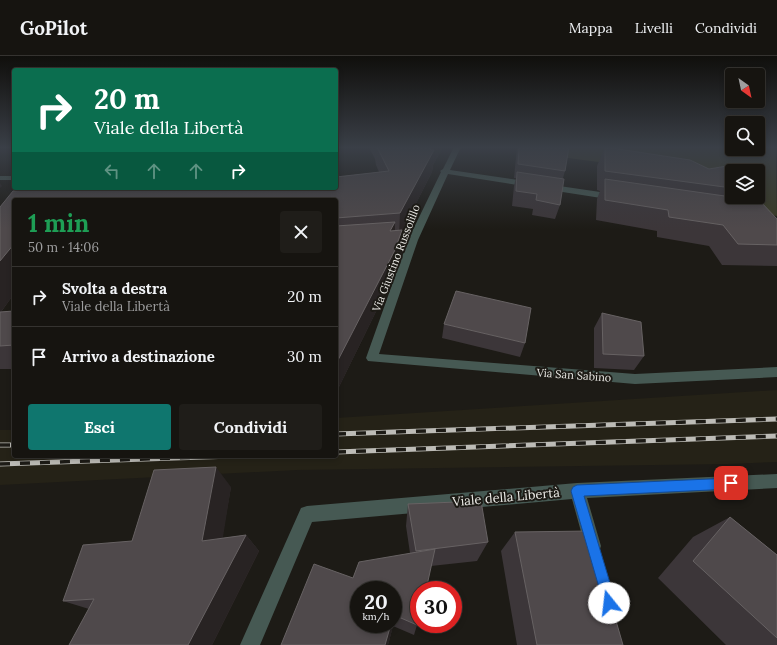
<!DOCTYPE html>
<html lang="it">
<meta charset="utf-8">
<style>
body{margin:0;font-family:Lora,serif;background:#1f1d19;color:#f1f3f6;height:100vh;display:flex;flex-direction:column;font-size:15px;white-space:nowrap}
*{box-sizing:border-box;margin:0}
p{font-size:13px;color:#9e9e9f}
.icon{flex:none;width:22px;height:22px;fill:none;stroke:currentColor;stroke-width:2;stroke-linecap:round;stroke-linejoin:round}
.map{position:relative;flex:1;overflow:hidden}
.details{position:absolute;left:12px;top:142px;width:326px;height:260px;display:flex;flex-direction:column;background:#161410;border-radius:4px;box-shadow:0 2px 6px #0003,0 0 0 1px #353330}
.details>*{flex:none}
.top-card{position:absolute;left:12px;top:12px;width:326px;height:122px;border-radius:4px;box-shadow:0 2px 6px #0003,0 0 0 1px #353330;background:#0b6e4f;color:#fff;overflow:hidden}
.needle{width:26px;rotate:147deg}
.tools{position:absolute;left:725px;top:12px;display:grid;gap:8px}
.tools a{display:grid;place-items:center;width:40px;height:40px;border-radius:4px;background:#161410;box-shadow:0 2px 6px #0003,0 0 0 1px #353330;font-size:20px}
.speed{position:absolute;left:350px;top:525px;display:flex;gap:8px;font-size:20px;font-weight:700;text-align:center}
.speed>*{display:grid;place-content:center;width:52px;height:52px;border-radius:50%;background:#161410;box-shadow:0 2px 6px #0003,0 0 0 1px #353330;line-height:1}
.speed small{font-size:10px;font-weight:400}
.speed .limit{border:6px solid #d22;background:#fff;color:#111}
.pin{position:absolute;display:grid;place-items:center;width:34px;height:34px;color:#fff;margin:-17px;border-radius:8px;box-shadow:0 2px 6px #0006}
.me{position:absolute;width:44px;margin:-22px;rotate:344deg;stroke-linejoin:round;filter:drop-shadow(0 0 3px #0008)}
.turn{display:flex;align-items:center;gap:14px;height:84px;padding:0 16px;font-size:18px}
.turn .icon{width:52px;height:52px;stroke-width:2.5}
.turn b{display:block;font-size:28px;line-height:34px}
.lanes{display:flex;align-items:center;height:38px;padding:0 16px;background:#0003;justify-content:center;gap:20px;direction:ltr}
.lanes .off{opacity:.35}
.round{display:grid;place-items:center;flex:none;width:42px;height:42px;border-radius:4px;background:#1f1d19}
.headline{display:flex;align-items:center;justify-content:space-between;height:68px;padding:0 16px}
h1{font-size:24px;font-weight:700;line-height:30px;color:#1e9e55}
.primary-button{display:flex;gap:8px;margin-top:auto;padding:8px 16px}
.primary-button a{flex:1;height:46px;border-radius:4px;background:#0f766e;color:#fff;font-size:16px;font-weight:700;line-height:46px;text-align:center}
.primary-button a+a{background:#1f1d19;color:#f1f3f6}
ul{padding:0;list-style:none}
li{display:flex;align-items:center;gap:12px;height:60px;padding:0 16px;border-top:1px solid #353330}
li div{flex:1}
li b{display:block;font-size:15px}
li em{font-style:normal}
header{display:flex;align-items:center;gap:24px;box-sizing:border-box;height:56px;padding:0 20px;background:#161410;border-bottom:1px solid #353330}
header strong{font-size:19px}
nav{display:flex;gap:22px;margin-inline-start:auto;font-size:14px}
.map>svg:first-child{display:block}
.built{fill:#252217}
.green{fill:#3a3b24}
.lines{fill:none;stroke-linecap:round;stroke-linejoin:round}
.minor{fill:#465953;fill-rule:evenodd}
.rail-casing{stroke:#bdbcb7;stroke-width:5}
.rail{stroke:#1d1b16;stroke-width:3.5;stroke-dasharray:10;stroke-linecap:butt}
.wall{fill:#3c3639}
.shaded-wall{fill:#282323}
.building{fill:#4f494b;stroke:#676263}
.route{fill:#1a73e8;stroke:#114b97}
.labels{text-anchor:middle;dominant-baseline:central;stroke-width:4;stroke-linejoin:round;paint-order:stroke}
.street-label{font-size:11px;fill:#e9e8e4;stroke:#1d1b16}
.near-street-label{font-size:13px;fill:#e9e8e4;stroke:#1d1b16}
</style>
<header>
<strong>GoPilot</strong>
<nav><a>Mappa</a><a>Livelli</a><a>Condividi</a></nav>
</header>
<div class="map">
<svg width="777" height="589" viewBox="0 0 777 589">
<rect width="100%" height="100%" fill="#1d1b16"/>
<path class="built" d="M 777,334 L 777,406 L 728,408 L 297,414 L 0,429 L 0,374 L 14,374 L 14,400 L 336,400 L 336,362 Z"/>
<path class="green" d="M 559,91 L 732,91 L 732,93 L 758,93 L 758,91 L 776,91 L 777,160 L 771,159 L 741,141 L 758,141 L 758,115 L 732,115 L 732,136 L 707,120 L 560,101 Z"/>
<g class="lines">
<path class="minor" d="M 454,91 L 461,91 L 450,114 L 614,138 L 618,141 L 614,144 L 448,118 L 418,184 L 379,298 L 635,318 L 777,311 L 777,321 L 635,328 L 368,305 L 366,302 L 408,184 L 441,116 L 440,115 L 443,113 Z
M 0,120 L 14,120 L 14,124 L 0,124 Z
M 777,418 L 777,432 L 587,442 L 601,490 L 599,496 L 593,498 L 587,496 L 585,490 L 572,443 L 312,466 L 260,589 L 240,589 L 301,452 L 307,450 L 577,427 Z"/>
<defs>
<path id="rail" d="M 336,378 L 777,363
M 0,389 L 14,389
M 336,396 L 777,380
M 0,408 L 233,400"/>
</defs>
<use href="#rail" class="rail-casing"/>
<use href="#rail" class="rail"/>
</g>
<path class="wall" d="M 369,91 L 443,91 L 433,109 L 432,116 L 402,175 L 402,198 L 395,217 L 336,337 L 336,144 L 14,144 L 14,238 L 1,256 L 14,255 L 14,313 L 0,313 L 0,151 L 13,135 L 28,134 L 31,132 L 336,132 L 336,121 L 379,116 L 376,109 L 375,103 Z
M 517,91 L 569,91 L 565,115 L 563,122 L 560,149 L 555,163 L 532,159 L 533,153 L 512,150 L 514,130 L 516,122 L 514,122 Z
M 605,91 L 709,113 L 732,116 L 732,141 L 746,141 L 745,143 L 777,163 L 777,210 L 722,209 L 709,190 L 657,181 L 657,175 L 596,164 L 597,143 L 600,135 L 597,134 L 597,110 Z
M 602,257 L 644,300 L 634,314 L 594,312 L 594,272 Z
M 444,268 L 525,287 L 520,301 L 442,282 Z
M 231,431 L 222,482 L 246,479 L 259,495 L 212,589 L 69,589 L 89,553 L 63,545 L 132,485 Z
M 408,448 L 488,486 L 477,505 L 431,510 L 417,569 L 414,579 L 393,570 L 388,589 L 281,589 L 353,522 L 410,497 L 406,470 Z
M 730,461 L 777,499 L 777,589 L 726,589 L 658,522 L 693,481 Z
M 515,476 L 623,589 L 517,589 L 501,495 Z"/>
<path class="shaded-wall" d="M 432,91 L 443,91 L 433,109 L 432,116 L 402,175 L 402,198 L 395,217 L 336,337 L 336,308 L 399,180 L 400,157 Z
M 0,127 L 2,130 L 0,132 Z
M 395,166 L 395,189 L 390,175 Z
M 14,188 L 14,238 L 0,257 L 0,205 Z
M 216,411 L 231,431 L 220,500 L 202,485 Z
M 246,479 L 259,495 L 212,589 L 188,589 Z
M 394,559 L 393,570 L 388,589 L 385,589 L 391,568 L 393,568 L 393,562 Z"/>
<path class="building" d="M 377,91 L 432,91 L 430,94 L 434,94 L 400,157 L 336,162 L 336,144 L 14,144 L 14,188 L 0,205 L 0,151 L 13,135 L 28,134 L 31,132 L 336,132 L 336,121 L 389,115 Z
M 519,91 L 569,91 L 565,115 L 518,108 Z
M 605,91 L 690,104 L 709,113 L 727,110 L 732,116 L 732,132 L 605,115 Z
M 517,116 L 564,123 L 560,149 L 536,144 L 537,138 L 516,135 Z
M 605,123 L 760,145 L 777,163 L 777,189 L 738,188 L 723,169 L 669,161 L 668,154 L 605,144 Z
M 395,166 L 390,175 L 402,174 L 395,194 L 336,308 L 336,170 Z
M 456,235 L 531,252 L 525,287 L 444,268 Z
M 14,255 L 14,289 L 0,290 L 0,256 Z
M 602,257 L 641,266 L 644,300 L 603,298 Z
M 216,411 L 202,485 L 246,479 L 188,589 L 69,589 L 94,543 L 63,545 L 83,489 L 132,485 L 154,414 Z
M 481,445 L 488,486 L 416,495 L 408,448 Z
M 730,461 L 777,499 L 777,582 L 693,505 Z
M 590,475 L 623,589 L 537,589 L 515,476 Z
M 435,493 L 426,534 L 419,534 L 419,562 L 417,569 L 394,559 L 393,562 L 393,534 L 359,534 L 359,568 L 391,568 L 385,589 L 281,589 L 314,508 L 353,522 L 359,506 Z"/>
<linearGradient id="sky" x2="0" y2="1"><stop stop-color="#100f0c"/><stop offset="0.53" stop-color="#3a3f47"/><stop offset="1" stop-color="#3a3f47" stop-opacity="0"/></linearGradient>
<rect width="777" height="173" fill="url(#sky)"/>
<path class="route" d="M 731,422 L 735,423 L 737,427 L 735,431 L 731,433 L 584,440 L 616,547 L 614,552 L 609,554 L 605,552 L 571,435 L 573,431 L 577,429 Z"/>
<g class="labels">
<g class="street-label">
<text transform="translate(396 202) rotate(-69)">Via Giustino Russolillo</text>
<text transform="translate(574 319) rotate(4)">Via San Sabino</text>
</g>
<g class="near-street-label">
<text transform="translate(506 441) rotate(-5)">Viale della Libertà</text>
</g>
</g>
</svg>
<div class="tools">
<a><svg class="needle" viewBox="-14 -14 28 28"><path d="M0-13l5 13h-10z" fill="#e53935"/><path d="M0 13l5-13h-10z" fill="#9e9e9f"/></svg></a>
<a><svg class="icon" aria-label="search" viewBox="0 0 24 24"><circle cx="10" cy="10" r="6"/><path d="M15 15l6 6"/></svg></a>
<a><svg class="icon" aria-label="layers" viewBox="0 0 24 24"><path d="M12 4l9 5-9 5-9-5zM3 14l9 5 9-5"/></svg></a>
</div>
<div class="speed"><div>20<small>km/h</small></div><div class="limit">30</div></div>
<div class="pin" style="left:731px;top:427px;background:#d93025"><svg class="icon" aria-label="arrive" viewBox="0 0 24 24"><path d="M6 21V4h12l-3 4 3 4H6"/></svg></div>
<svg class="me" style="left:609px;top:547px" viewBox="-20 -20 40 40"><circle r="19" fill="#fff"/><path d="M0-13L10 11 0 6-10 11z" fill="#1a73e8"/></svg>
<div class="top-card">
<div class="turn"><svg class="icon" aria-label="right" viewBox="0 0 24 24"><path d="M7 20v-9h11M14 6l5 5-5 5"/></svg><div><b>20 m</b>Viale della Libertà</div></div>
<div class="lanes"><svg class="icon off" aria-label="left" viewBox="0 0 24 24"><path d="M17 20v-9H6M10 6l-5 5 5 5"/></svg><svg class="icon off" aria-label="ahead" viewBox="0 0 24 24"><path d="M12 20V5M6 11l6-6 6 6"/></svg><svg class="icon off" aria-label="ahead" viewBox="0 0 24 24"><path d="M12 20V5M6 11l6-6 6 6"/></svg><svg class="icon" aria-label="right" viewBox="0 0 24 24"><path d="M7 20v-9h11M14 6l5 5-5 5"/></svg></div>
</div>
<section class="details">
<div class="headline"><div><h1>1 min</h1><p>50 m · 14:06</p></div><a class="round"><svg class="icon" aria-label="close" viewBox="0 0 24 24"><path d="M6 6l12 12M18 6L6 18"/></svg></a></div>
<ul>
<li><svg class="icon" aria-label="right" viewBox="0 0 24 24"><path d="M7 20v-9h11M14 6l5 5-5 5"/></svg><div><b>Svolta a destra</b><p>Viale della Libertà</p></div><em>20 m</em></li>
<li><svg class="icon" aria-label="arrive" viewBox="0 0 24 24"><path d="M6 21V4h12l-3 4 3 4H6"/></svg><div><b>Arrivo a destinazione</b></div><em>30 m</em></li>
</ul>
<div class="primary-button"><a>Esci</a><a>Condividi</a></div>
</section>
</div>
